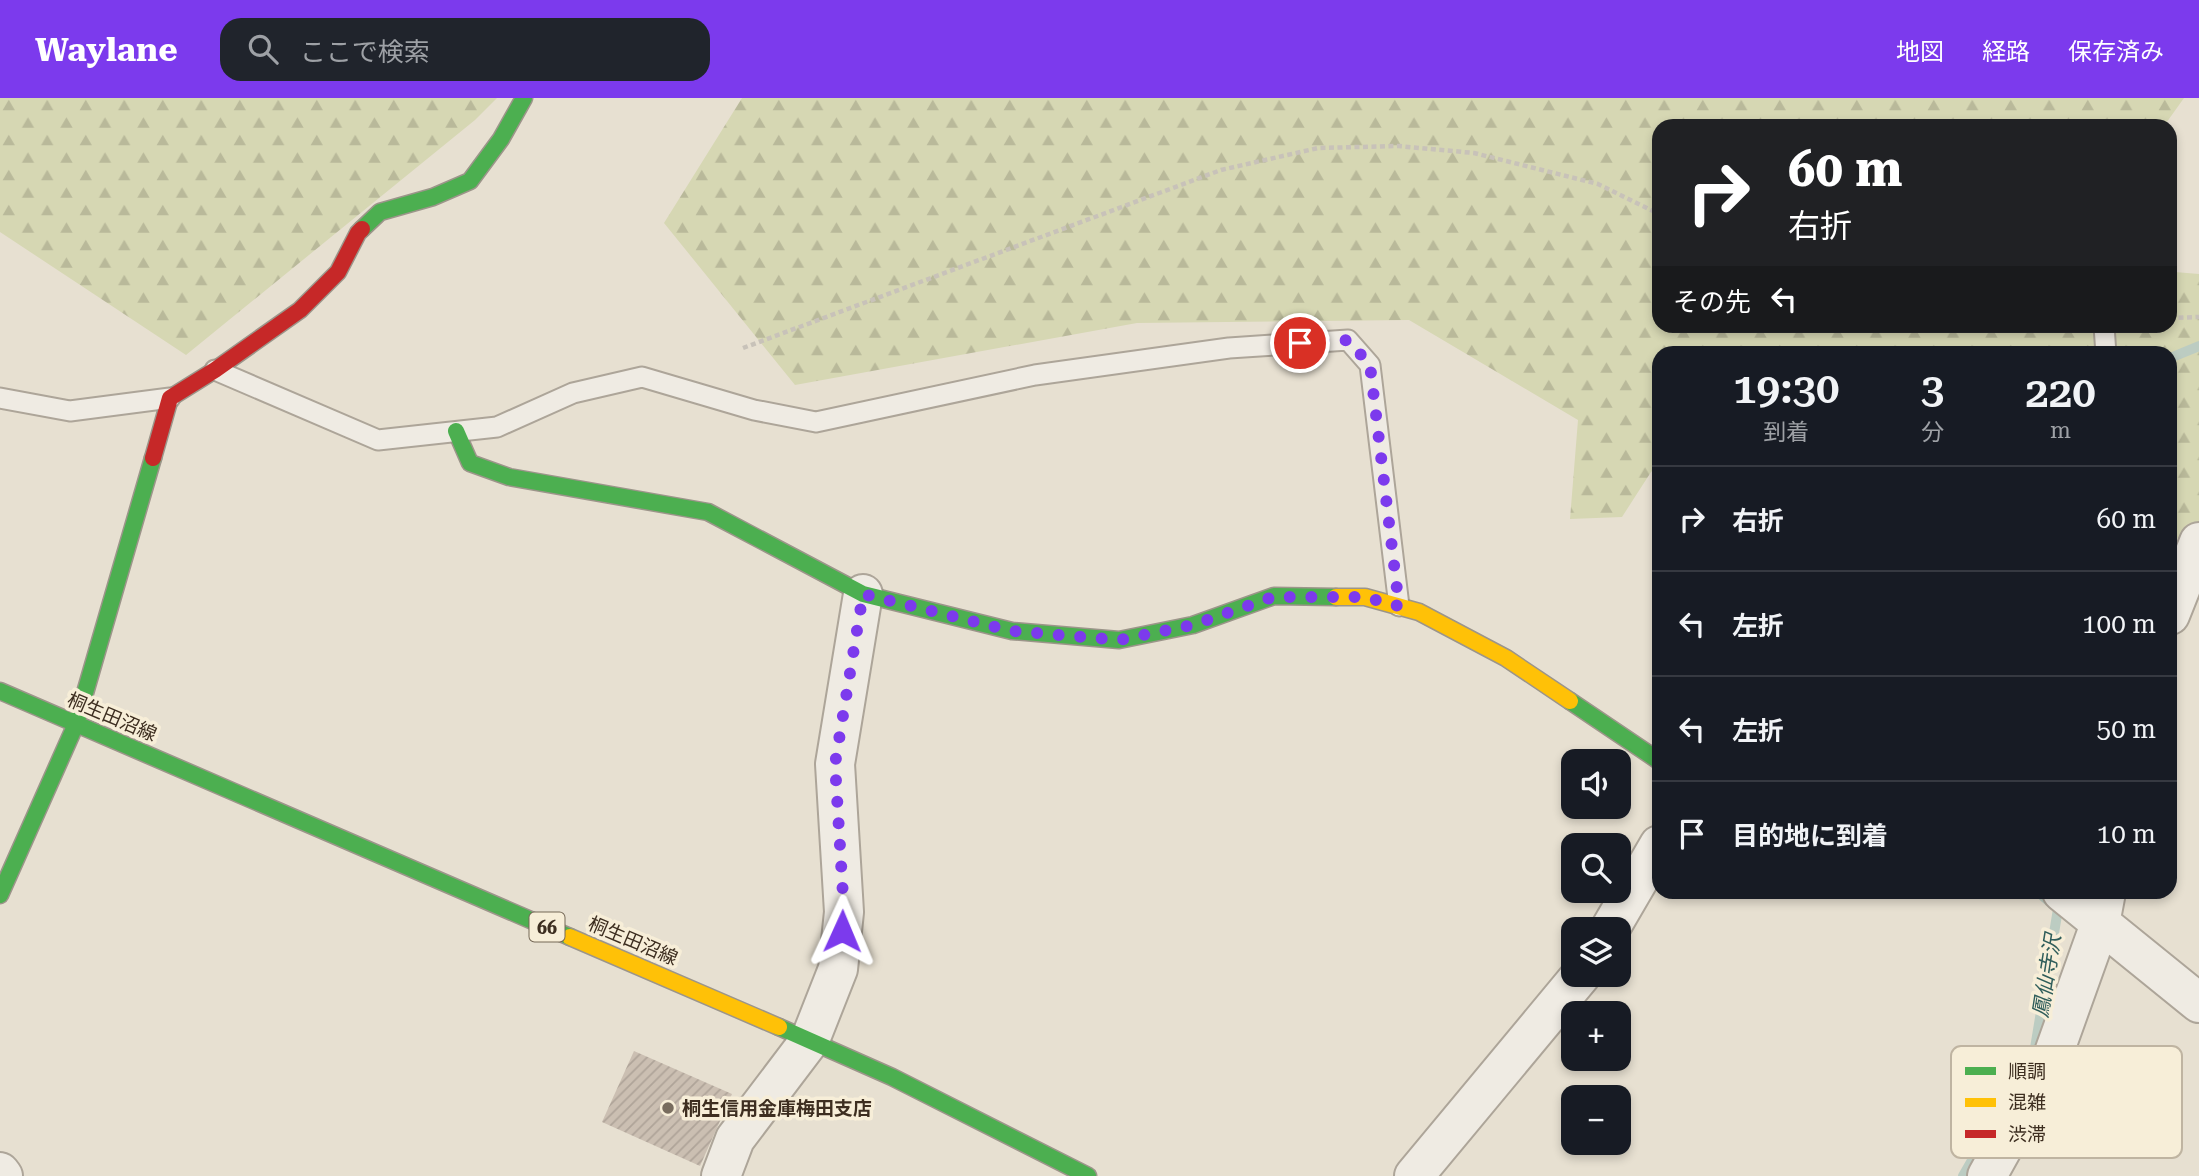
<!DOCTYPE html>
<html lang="ja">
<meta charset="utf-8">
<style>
body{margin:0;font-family:"Roboto Serif","Noto Sans JP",serif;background:#20242c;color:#f1f3f6;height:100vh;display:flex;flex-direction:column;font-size:26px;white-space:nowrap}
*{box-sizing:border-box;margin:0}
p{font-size:23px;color:#9ea1a6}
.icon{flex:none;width:38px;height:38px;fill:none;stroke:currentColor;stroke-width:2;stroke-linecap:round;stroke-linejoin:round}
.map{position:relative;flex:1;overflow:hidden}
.details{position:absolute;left:1652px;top:248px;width:525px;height:553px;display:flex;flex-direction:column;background:#171b24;border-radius:21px;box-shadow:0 4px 10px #0003}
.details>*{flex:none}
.hud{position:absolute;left:1652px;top:21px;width:525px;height:214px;border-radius:21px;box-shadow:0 4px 10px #0003;background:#202124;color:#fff;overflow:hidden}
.controls{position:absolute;left:1561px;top:651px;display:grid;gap:14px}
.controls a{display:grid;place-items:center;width:70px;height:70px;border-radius:14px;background:#171b24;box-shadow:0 4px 10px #0003;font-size:35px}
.pin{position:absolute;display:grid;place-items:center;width:60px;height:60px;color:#fff;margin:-30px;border:4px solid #fff;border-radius:50%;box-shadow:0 2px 7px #0007}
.me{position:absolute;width:77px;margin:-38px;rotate:1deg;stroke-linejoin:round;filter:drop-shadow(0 0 5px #0008)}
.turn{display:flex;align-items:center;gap:24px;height:147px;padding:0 21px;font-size:32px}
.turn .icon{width:91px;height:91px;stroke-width:2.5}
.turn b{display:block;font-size:49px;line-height:60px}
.then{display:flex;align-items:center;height:66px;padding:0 21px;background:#0003;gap:14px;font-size:26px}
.eta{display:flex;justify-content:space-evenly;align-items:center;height:119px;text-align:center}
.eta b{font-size:42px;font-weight:600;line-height:49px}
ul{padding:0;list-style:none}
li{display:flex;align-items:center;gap:21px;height:105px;padding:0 21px;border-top:2px solid #363941}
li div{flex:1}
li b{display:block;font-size:26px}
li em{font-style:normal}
header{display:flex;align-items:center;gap:42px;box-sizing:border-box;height:98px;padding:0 35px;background:#7c3aed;color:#fff}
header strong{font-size:33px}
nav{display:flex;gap:38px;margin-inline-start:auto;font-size:24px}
.search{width:490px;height:63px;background:#20242c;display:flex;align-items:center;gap:18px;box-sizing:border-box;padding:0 24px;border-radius:21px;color:#9ea1a6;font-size:26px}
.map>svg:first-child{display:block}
.forest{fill:url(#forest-firs)}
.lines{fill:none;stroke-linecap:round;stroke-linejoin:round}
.stream{stroke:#bcccc2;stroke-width:10}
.building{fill:url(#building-hatch)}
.lane-casing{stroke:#ada599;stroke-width:23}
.street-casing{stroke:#ada599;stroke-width:42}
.fast-casing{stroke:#9c958a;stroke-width:19}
.slow-casing{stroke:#9c958a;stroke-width:19}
.jam-casing{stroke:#9c958a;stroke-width:19}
.path{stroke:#c8c2b9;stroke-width:4.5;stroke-dasharray:5 3.5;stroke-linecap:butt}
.lane{stroke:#efebe3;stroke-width:19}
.street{stroke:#efebe3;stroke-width:38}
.fast{stroke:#4caf50;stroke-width:16}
.slow{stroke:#ffc107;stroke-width:16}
.jam{stroke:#c62828;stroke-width:16}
.route{stroke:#7c3aed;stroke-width:12;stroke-dasharray:0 21.6}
.poi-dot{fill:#786c5e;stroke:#f7eed8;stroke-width:2.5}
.labels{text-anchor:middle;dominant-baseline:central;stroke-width:7;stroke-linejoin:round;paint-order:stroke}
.shield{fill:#f7eed8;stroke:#756857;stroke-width:2}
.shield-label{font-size:18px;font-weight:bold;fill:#3d2e20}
.street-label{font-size:19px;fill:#3d2e20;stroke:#f7eed8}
.poi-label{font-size:19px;font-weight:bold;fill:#3d2e20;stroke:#f7eed8;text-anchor:start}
.water-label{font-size:21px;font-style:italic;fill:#2f5d5a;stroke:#f7eed8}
.key{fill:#f7eed8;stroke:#bfb4a1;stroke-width:2}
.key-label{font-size:19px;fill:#3d2e20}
</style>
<header>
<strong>Waylane</strong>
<div class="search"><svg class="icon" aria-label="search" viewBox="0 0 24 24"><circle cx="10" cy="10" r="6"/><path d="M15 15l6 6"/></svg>ここで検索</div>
<nav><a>地図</a><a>経路</a><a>保存済み</a></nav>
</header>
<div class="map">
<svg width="2199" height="1078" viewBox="0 0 2199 1078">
<defs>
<pattern id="forest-firs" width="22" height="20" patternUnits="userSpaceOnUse" patternTransform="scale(1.75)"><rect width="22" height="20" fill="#d6d7b3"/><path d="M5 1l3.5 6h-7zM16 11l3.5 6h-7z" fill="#b9b99a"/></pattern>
<pattern id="building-hatch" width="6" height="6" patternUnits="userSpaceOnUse" patternTransform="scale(1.75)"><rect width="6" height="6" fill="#cbbfb2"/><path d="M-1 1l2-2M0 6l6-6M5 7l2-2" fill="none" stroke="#afa499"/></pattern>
</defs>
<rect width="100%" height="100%" fill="#e7e0d1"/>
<path class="forest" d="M 0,0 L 497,0 L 475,22 L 186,257 L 0,134 Z
M 742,0 L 2184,0 L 2164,28 L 1659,28 L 1659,228 L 2170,228 L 2170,144 L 2175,174 L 2199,176 L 2199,479 L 2170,427 L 2170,256 L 1659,256 L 1659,367 L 1651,374 L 1622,419 L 1570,421 L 1578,322 L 1409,222 L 1137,225 L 795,287 L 664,125 Z"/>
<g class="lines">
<path class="stream" d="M 2170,260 L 2199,248
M 2029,964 L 2034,956 L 2058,811 L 2038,794
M 1963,1078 L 2017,984"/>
</g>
<path class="building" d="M 634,953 L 732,996 L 700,1068 L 602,1024 Z"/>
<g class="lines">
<defs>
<path id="lane" d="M 2104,228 L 2106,256
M 215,272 L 378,342 L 497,329 L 573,295 L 642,279 L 754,312 L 816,324 L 1035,277 L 1229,250 L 1348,242 L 1370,267 L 1399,508
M 0,300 L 70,313 L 170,300"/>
<path id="street" d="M 2170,517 L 2199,444
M 2062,794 L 2199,905
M 1610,831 L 1659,747
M 0,1074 L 3,1078
M 721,1078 L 735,1041 L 810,942 L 838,871 L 844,814 L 835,666 L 863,496
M 1414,1078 L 1581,877
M 1987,1078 L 2051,963 L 2100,826 L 2106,794"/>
<path id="fast" d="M 362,131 L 380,114 L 433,99 L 470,83 L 501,41 L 524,0
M 456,333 L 470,365 L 509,379 L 708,414 L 863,496 L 1012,533 L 1119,542 L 1193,527 L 1274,498 L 1336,499
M 0,593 L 570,839
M 1570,603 L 1659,663
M 0,797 L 76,626 L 153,360
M 779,929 L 892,979 L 1088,1078"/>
<path id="slow" d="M 1336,499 L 1365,499 L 1419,514 L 1506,560 L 1570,603
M 570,839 L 779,929"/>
<path id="jam" d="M 153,360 L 170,300 L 215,272 L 300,212 L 338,174 L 358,135 L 362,131"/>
</defs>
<use href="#lane" class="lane-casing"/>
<use href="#street" class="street-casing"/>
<use href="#fast" class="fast-casing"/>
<use href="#slow" class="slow-casing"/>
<use href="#jam" class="jam-casing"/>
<path class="path" d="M 2170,220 L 2199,219
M 743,250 L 1221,72 L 1318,50 L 1398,48 L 1474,55 L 1598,86 L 1653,113 L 1659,114"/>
<use href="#lane" class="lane"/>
<use href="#street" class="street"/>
<use href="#fast" class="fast"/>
<use href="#slow" class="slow"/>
<use href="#jam" class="jam"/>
</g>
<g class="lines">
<path class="route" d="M 842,833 L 844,814 L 835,666 L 863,496 L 1012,533 L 1119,542 L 1193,527 L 1273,499 L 1364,499 L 1399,508 L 1370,267 L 1348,242 L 1300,245"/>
</g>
<circle class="poi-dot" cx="668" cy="1010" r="7"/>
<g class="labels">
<rect class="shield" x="529.5" y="814.5" width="35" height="29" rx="5"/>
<g class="shield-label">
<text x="547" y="829">66</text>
</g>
<g class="street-label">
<text transform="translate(112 619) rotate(23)">桐生田沼線</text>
<text transform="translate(633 843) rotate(23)">桐生田沼線</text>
</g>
<g class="poi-label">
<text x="682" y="1010">桐生信用金庫梅田支店</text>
</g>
<g class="water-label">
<text transform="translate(2047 878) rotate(-81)">鳳仙寺沢</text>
</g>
</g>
<rect x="1951" y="948" width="231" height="112" rx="10" class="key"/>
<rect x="1965" y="969" width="31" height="8" fill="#4caf50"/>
<rect x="1965" y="1000" width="31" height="9" fill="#ffc107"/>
<rect x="1965" y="1032" width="31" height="8" fill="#c62828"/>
<g class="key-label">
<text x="2008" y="980">順調</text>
<text x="2008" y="1011">混雑</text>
<text x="2008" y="1043">渋滞</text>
</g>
</svg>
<div class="controls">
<a><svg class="icon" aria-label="sound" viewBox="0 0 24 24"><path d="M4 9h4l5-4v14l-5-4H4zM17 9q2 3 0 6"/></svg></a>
<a><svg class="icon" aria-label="search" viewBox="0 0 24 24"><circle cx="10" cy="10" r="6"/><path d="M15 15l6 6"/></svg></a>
<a><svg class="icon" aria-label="layers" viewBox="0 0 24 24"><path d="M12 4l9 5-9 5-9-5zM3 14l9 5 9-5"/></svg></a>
<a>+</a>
<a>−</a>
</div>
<div class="pin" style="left:1300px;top:245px;background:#d93025"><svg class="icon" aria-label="arrive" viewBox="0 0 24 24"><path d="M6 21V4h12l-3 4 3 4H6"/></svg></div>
<svg class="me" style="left:842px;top:833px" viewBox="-20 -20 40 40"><path d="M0-17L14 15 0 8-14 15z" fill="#7c3aed" stroke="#fff" stroke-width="4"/></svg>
<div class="hud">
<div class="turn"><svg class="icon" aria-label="right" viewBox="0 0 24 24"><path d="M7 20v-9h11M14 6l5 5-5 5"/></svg><div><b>60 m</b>右折</div></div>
<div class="then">その先<svg class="icon" aria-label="left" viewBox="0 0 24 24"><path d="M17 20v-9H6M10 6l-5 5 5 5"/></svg></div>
</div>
<section class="details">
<div class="eta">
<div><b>19:30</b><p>到着</p></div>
<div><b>3</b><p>分</p></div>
<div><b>220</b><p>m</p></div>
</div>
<ul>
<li><svg class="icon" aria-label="right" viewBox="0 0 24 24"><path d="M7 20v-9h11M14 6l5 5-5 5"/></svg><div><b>右折</b></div><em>60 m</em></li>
<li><svg class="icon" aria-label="left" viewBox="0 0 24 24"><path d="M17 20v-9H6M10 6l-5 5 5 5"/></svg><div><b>左折</b></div><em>100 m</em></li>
<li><svg class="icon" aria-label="left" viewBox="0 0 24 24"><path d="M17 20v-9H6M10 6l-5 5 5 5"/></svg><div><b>左折</b></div><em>50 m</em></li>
<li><svg class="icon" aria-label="arrive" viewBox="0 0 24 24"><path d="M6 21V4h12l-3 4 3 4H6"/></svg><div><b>目的地に到着</b></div><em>10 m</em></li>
</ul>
</section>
</div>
